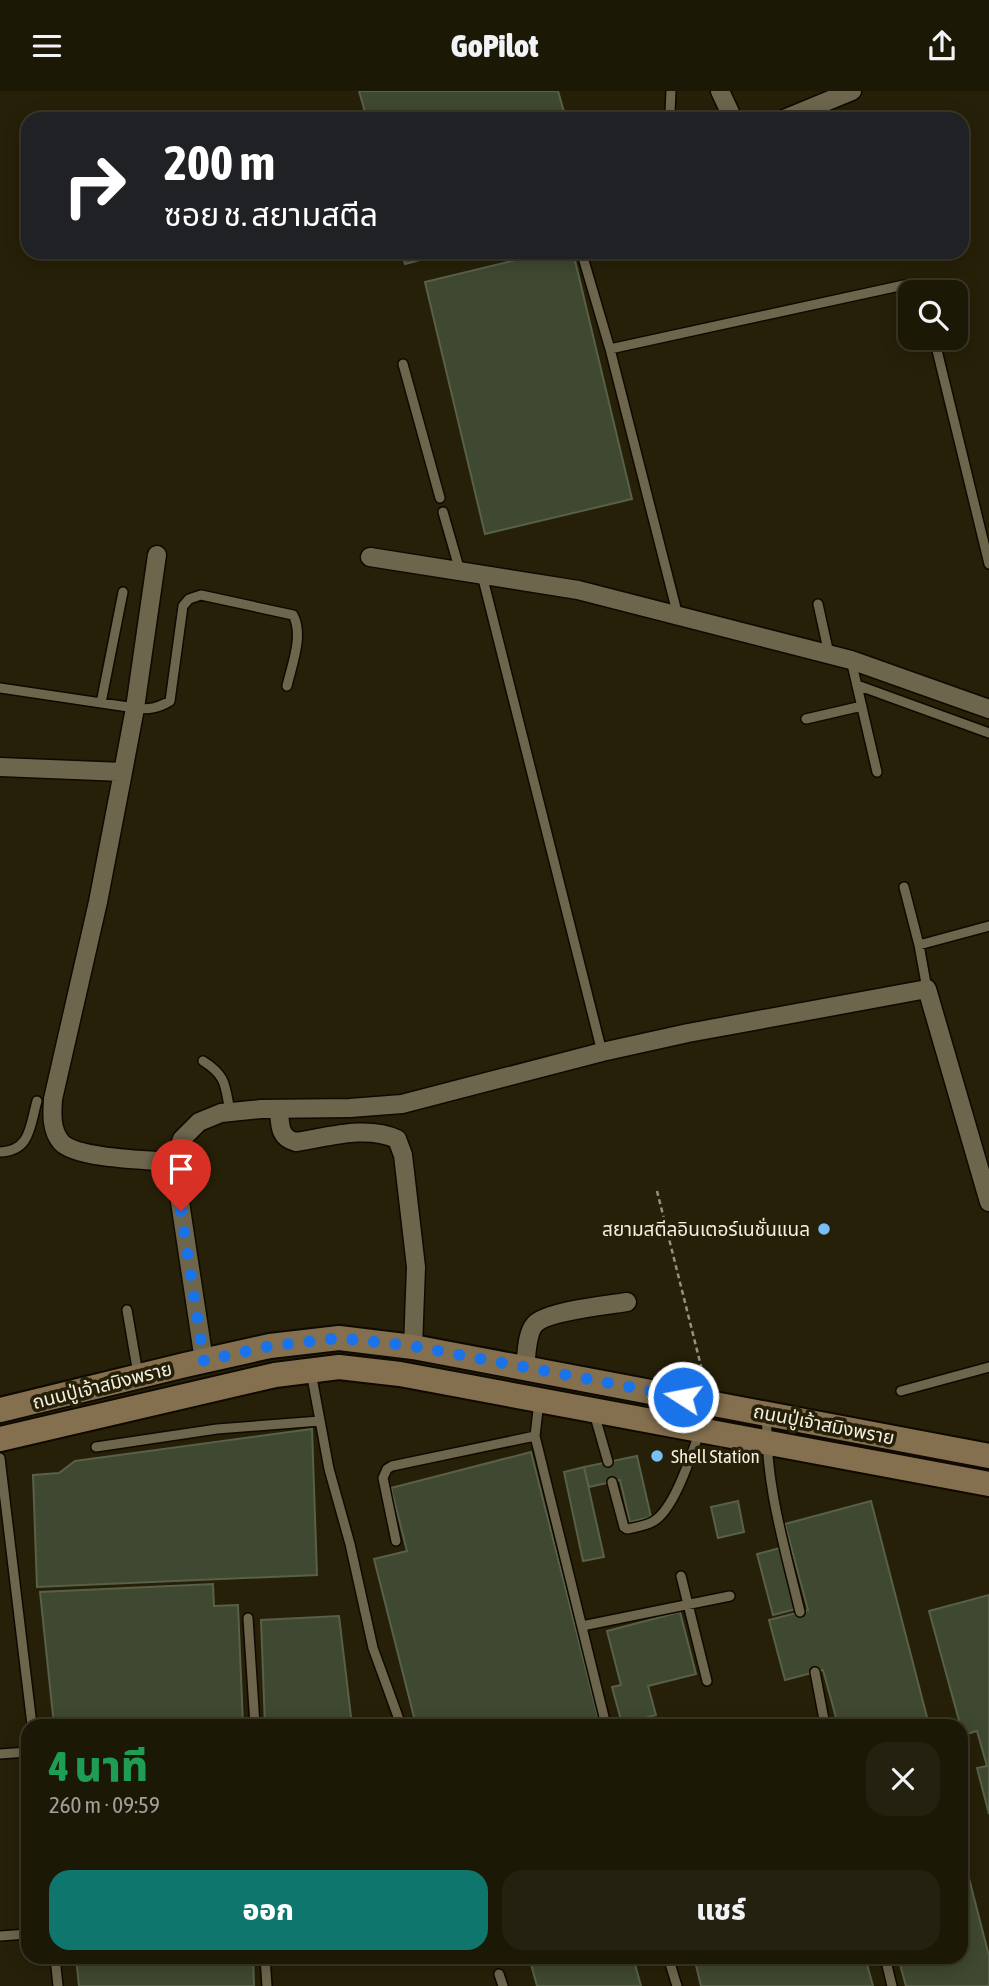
<!DOCTYPE html>
<html lang="th">
<meta charset="utf-8">
<style>
body{margin:0;font-family:"Asap Condensed","Noto Sans Thai",sans-serif;background:#252110;color:#f1f3f6;height:100vh;display:flex;flex-direction:column;font-size:26px;white-space:nowrap}
*{box-sizing:border-box;margin:0}
p{font-size:23px;color:#a0a09b}
.icon{flex:none;width:38px;height:38px;fill:none;stroke:currentColor;stroke-width:2;stroke-linecap:round;stroke-linejoin:round}
.map{position:relative;flex:1;overflow:hidden}
.drawer{position:absolute;left:21px;top:1628px;width:947px;height:245px;display:flex;flex-direction:column;background:#1c1806;border-radius:21px;box-shadow:0 4px 18px #0003,0 0 0 2px #3a3728}
.drawer>*{flex:none}
.guide{position:absolute;left:21px;top:21px;width:948px;height:147px;border-radius:21px;box-shadow:0 4px 18px #0003,0 0 0 2px #3a3728;background:#202124;color:#fff;overflow:hidden}
.buttons{position:absolute;left:898px;top:189px;display:grid;gap:14px}
.buttons a{display:grid;place-items:center;width:70px;height:70px;border-radius:14px;background:#1c1806;box-shadow:0 4px 18px #0003,0 0 0 2px #3a3728;font-size:35px}
.pin{position:absolute;display:grid;place-items:center;width:60px;height:60px;color:#fff;margin:-72px -30px;border-radius:50% 50% 50% 0;rotate:-45deg;box-shadow:0 0 7px #0007}
.pin .icon{rotate:45deg}
.me{position:absolute;width:77px;margin:-38px;rotate:281deg;stroke-linejoin:round;filter:drop-shadow(0 0 5px #0008)}
.turn{display:flex;align-items:center;gap:24px;height:147px;padding:0 28px;font-size:32px}
.turn .icon{width:91px;height:91px;stroke-width:2.5}
.turn b{display:block;font-size:49px;line-height:60px}
.round{display:grid;place-items:center;flex:none;width:74px;height:74px;border-radius:21px;background:#252110}
.headline{display:flex;align-items:center;justify-content:space-between;height:119px;padding:0 28px}
h1{font-size:42px;font-weight:800;line-height:52px;color:#1e9e55}
.action{display:flex;gap:14px;margin-top:auto;padding:14px 28px}
.action a{flex:1;height:80px;border-radius:21px;background:#0f766e;color:#fff;font-size:28px;font-weight:800;line-height:80px;text-align:center}
.action a+a{background:#252110;color:#f1f3f6}
header{display:flex;justify-content:space-between;align-items:center;height:91px;padding:0 28px;background:#1c1806;font-size:32px;font-weight:800}
.map>svg:first-child{display:block}
.building{fill:#3f4830;stroke:#586048;stroke-width:2}
.lines{fill:none;stroke-linecap:round;stroke-linejoin:round}
.service-casing{stroke:#0f0900;stroke-width:12}
.minor-casing{stroke:#0f0900;stroke-width:21}
.secondary-casing{stroke:#0f0900;stroke-width:28}
.path{stroke:#96917e;stroke-width:2.5;stroke-dasharray:5 3.5;stroke-linecap:butt}
.service{stroke:#6d654c;stroke-width:9}
.minor{stroke:#6d654c;stroke-width:18}
.secondary{stroke:#846f4e;stroke-width:24}
.route{stroke:#1a73e8;stroke-width:12;stroke-dasharray:0 21.6}
.poi-dot{fill:#77bff7;stroke:#262008;stroke-width:2.5}
.labels{text-anchor:middle;dominant-baseline:central;stroke-width:7;stroke-linejoin:round;paint-order:stroke}
.poi-label{font-size:19px;fill:#f4f0e1;stroke:#262008;text-anchor:end}
.street-label{font-size:19px;fill:#f4f0e1;stroke:#262008}
</style>
<header><svg class="icon" aria-label="menu" viewBox="0 0 24 24"><path d="M4 6h16M4 12h16M4 18h16"/></svg>GoPilot<svg class="icon" aria-label="share" viewBox="0 0 24 24"><path d="M12 15V3M7 8l5-5 5 5M5 13v7h14v-7"/></svg></header>
<div class="map">
<svg width="989" height="1895" viewBox="0 0 989 1895">
<rect width="100%" height="100%" fill="#262008"/>
<path class="building" d="M 359,0 L 558,0 L 566,28 L 367,28 Z
M 401,161 L 450,161 L 405,173 Z
M 549,161 L 573,161 L 632,408 L 485,443 L 425,191 Z
M 312,1338 L 317,1484 L 37,1496 L 33,1384 L 59,1382 L 75,1370 Z
M 531,1361 L 600,1634 L 416,1634 L 374,1468 L 407,1460 L 391,1397 Z
M 637,1365 L 651,1426 L 630,1431 L 620,1389 L 589,1396 L 584,1376 Z
M 584,1376 L 604,1466 L 583,1470 L 564,1381 Z
M 738,1410 L 744,1441 L 718,1447 L 711,1416 Z
M 871,1410 L 929,1634 L 838,1634 L 823,1579 L 785,1589 L 769,1529 L 808,1519 L 785,1433 Z
M 780,1457 L 796,1518 L 773,1524 L 757,1463 Z
M 213,1493 L 214,1515 L 238,1514 L 243,1634 L 54,1634 L 40,1501 Z
M 989,1504 L 989,1723 L 977,1677 L 987,1675 L 977,1640 L 963,1644 L 929,1520 Z
M 680,1521 L 696,1583 L 648,1595 L 656,1624 L 630,1631 L 629,1627 L 621,1629 L 612,1596 L 621,1594 L 607,1540 Z
M 339,1525 L 352,1634 L 265,1634 L 261,1529 Z
M 794,1630 L 796,1634 L 776,1634 Z
M 961,1756 L 989,1865 L 989,1895 L 906,1895 L 898,1866 L 961,1866 Z
M 76,1866 L 253,1866 L 254,1895 L 79,1895 Z
M 529,1866 L 633,1866 L 641,1895 L 537,1895 Z
M 694,1866 L 865,1866 L 873,1895 L 701,1895 Z"/>
<g class="lines">
<defs>
<path id="service" d="M 671,0 L 670,21 L 673,28
M 582,163 L 610,258
M 934,247 L 989,473
M 403,273 L 440,407
M 443,421 L 460,480
M 482,484 L 602,961
M 818,513 L 829,563
M 678,525 L 610,258 L 904,194
M 851,569 L 877,681
M 857,594 L 989,642
M 0,597 L 135,617 C 149,619 158,617 170,610 L 183,515 L 189,508 L 201,504 L 293,524 C 304,544 292,573 287,595
M 101,612 L 123,501
M 806,628 L 862,615
M 904,796 L 919,854 L 989,835
M 919,854 L 927,898
M 203,970 C 227,985 225,995 230,1021
M 0,1061 C 31,1060 30,1034 37,1010
M 127,1219 L 138,1283
M 311,1281 L 329,1378 L 350,1453 L 373,1557 L 401,1634
M 901,1300 L 989,1276
M 539,1310 L 535,1345 L 606,1634
M 594,1322 L 608,1371
M 767,1323 C 764,1390 785,1457 800,1521
M 96,1356 L 217,1338 L 320,1330
M 0,1367 L 32,1634
M 612,1391 L 624,1436 L 627,1438 C 636,1436 646,1435 654,1430 C 675,1417 691,1364 700,1340
M 396,1450 L 383,1387 L 387,1378 L 392,1375 L 535,1345
M 681,1485 L 707,1590
M 248,1527 L 255,1634
M 582,1535 L 730,1505
M 815,1581 L 825,1634
M 0,1663 L 28,1661
M 0,1845 L 28,1843
M 55,1866 L 58,1895
M 265,1866 L 267,1895
M 668,1866 L 677,1895
M 885,1866 L 892,1895
M 499,1883 L 503,1895"/>
<path id="minor" d="M 720,0 L 733,28
M 784,28 L 852,0
M 157,464 L 135,617 L 123,681 L 98,811 L 53,1008 C 52,1023 51,1039 61,1051 C 76,1068 149,1069 174,1071
M 370,466 L 578,499 L 851,569 L 989,618
M 0,676 L 123,681
M 279,1018 C 280,1034 279,1047 296,1051 C 329,1046 366,1034 397,1048 L 403,1064 L 416,1176 L 413,1256
M 204,1270 L 174,1071 L 182,1048 L 199,1031 L 221,1022 L 261,1018 L 350,1017 L 402,1013 L 602,961 L 688,942 L 927,898 L 989,1111
M 525,1276 C 527,1264 526,1243 535,1233 C 547,1220 608,1214 627,1211"/>
<path id="secondary" d="M 0,1319 L 185,1274 L 270,1255 L 339,1247 L 413,1256 L 989,1365
M 0,1348 L 275,1284 L 339,1276 L 400,1283 L 989,1393"/>
</defs>
<use href="#service" class="service-casing"/>
<use href="#minor" class="minor-casing"/>
<use href="#secondary" class="secondary-casing"/>
<path class="path" d="M 657,1100 L 705,1291"/>
<use href="#service" class="service"/>
<use href="#minor" class="minor"/>
<use href="#secondary" class="secondary"/>
</g>
<g class="lines">
<path class="route" d="M 181,1120 L 204,1270 L 270,1255 L 339,1247 L 413,1255 L 683,1306"/>
</g>
<g class="poi-dot">
<circle cx="824" cy="1138" r="7"/>
<circle cx="657" cy="1365" r="7"/>
</g>
<g class="labels">
<g class="poi-label">
<text x="810" y="1138">สยามสตีลอินเตอร์เนชั่นแนล</text>
<text x="671" y="1365" text-anchor="start">Shell Station</text>
</g>
<g class="street-label">
<text transform="translate(102 1294) rotate(-14)">ถนนปู่เจ้าสมิงพราย</text>
<text transform="translate(824 1333) rotate(11)">ถนนปู่เจ้าสมิงพราย</text>
</g>
</g>
</svg>
<div class="buttons">
<a><svg class="icon" aria-label="search" viewBox="0 0 24 24"><circle cx="10" cy="10" r="6"/><path d="M15 15l6 6"/></svg></a>
</div>
<div class="pin" style="left:181px;top:1120px;background:#d93025"><svg class="icon" aria-label="arrive" viewBox="0 0 24 24"><path d="M6 21V4h12l-3 4 3 4H6"/></svg></div>
<svg class="me" style="left:683px;top:1306px" viewBox="-20 -20 40 40"><circle r="17" fill="#1a73e8" stroke="#fff" stroke-width="3"/><path d="M0-11L8 9 0 5-8 9z" fill="#fff"/></svg>
<div class="guide">
<div class="turn"><svg class="icon" aria-label="right" viewBox="0 0 24 24"><path d="M7 20v-9h11M14 6l5 5-5 5"/></svg><div><b>200 m</b>ซอย ช. สยามสตีล</div></div>
</div>
<section class="drawer">
<div class="headline"><div><h1>4 นาที</h1><p>260 m · 09:59</p></div><a class="round"><svg class="icon" aria-label="close" viewBox="0 0 24 24"><path d="M6 6l12 12M18 6L6 18"/></svg></a></div>
<div class="action"><a>ออก</a><a>แชร์</a></div>
</section>
</div>
